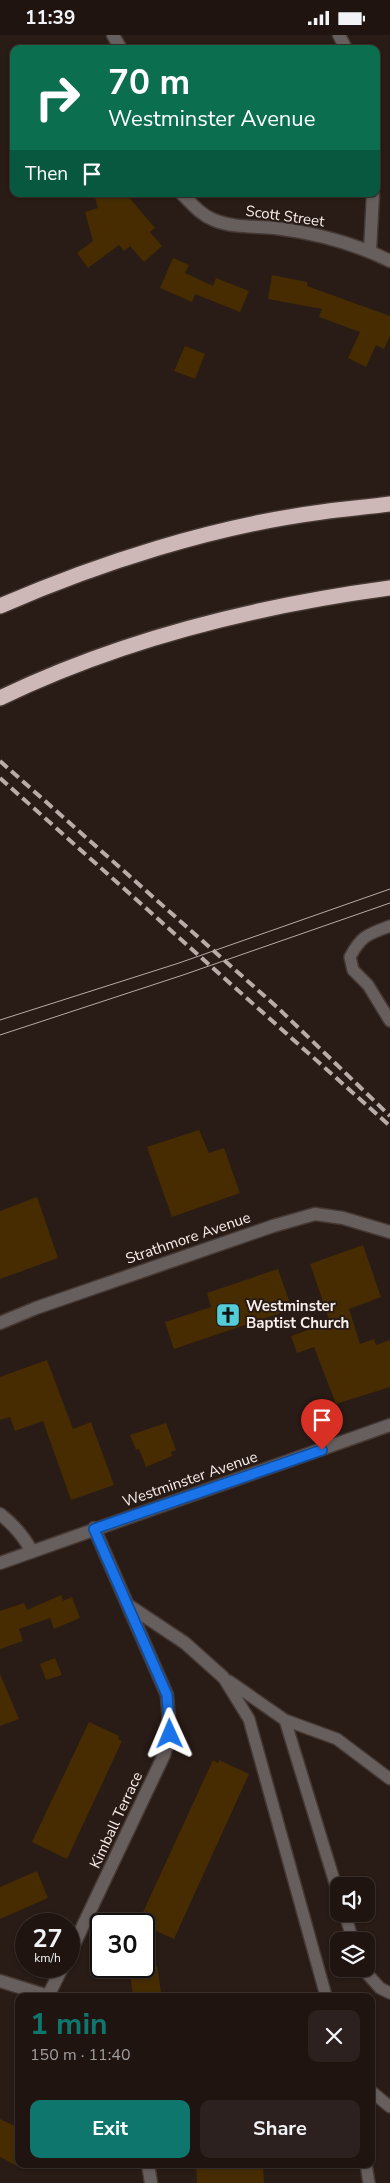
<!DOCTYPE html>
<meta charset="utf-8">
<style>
body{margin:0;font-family:"Nunito Sans",sans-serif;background:#2c211e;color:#f1f3f6;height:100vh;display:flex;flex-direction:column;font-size:19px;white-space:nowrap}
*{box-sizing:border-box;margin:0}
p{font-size:16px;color:#a19e9f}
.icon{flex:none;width:28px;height:28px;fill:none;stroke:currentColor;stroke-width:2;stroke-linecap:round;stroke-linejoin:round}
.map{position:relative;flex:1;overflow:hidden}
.details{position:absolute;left:15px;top:1958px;width:360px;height:175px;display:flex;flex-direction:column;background:#1f1410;border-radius:10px;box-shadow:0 1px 4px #0004,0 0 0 1px #3c3330}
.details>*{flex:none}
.banner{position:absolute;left:10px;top:10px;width:370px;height:152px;border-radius:10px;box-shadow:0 1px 4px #0004,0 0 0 1px #3c3330;background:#0b6e4f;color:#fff;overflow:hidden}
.tools{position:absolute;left:330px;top:1842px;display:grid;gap:10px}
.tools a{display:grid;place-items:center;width:45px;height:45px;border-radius:10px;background:#1f1410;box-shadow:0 1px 4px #0004,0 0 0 1px #3c3330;font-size:25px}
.speed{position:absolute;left:15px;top:1878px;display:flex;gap:10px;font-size:25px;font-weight:700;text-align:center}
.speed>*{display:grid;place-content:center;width:65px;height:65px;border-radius:50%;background:#1f1410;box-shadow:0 1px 4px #0004,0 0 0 1px #3c3330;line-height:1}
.speed small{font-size:12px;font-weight:400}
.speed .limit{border:2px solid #111;border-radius:8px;background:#fff;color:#111}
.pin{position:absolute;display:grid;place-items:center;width:42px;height:42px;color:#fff;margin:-51px -21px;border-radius:50% 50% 50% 0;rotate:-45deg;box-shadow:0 0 5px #0007}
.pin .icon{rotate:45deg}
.me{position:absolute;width:55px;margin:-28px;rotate:359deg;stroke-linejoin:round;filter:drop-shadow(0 0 4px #0008)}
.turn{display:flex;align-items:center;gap:18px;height:105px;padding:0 15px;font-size:22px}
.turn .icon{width:65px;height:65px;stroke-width:2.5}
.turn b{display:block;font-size:35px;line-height:42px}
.then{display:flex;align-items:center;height:48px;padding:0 15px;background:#0003;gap:10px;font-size:19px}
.round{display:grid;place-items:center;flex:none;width:52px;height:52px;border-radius:10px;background:#2c211e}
.overview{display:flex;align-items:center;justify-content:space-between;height:85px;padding:0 15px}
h1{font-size:30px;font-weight:700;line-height:38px;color:#0f766e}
.button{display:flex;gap:10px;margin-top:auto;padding:10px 15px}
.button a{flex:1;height:58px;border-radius:10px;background:#0f766e;color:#fff;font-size:20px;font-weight:700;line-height:58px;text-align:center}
.button a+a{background:#2c211e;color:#f1f3f6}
.status{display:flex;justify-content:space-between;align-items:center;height:35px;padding:0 25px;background:#1f1410;direction:ltr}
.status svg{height:14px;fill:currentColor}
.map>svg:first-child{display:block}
.building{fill:#462c00}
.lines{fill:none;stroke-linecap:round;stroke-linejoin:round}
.lane-casing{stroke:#463934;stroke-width:14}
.street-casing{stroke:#463934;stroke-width:15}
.highway-casing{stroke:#463934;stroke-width:18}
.lane{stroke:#675f5e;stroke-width:11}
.street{stroke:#675f5e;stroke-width:12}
.highway{stroke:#ceb8b7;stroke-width:15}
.tram{stroke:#b7aca8;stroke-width:1}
.rail{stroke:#b7aca8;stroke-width:4;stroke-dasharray:10 5;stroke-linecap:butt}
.route-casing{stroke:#114b97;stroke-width:12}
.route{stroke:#1a73e8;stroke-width:9}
.labels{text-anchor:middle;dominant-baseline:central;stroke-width:4;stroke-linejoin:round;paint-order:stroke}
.street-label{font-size:15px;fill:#f9efeb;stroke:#291b16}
.poi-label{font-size:15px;font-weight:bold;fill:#f9efeb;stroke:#291b16;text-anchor:start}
</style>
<div class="status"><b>11:39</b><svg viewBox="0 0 49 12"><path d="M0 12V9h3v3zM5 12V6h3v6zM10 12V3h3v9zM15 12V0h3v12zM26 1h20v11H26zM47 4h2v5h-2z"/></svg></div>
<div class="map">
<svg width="390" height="2148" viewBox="0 0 390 2148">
<rect width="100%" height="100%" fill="#291b16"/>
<path class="building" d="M 94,159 L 126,159 L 155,193 L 150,197 L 162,211 L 144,227 L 130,211 L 124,216 L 119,210 L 88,233 L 77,218 L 93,206 L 85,177 L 98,173 Z
M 173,223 L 189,230 L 185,238 L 213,251 L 216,243 L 249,256 L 240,277 L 195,259 L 192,267 L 160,253 Z
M 272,240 L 307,247 L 307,251 L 390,281 L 390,301 L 384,314 L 376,310 L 366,332 L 348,323 L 360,297 L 319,282 L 322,274 L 268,264 Z
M 185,311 L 205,319 L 195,344 L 174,336 Z
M 199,1095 L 209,1118 L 224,1113 L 240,1158 L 172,1182 L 147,1112 Z
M 37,1162 L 58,1223 L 0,1244 L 0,1176 Z
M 363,1210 L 381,1262 L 349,1274 L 360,1309 L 374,1304 L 376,1310 L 390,1305 L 390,1352 L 336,1369 L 314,1312 L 297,1318 L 291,1301 L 330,1287 L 310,1229 Z
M 278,1234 L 292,1274 L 174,1314 L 165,1287 L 211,1272 L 207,1258 Z
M 47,1325 L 73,1394 L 91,1387 L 114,1450 L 71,1465 L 43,1386 L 15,1396 L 10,1382 L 0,1385 L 0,1342 Z
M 166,1388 L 176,1415 L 171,1417 L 172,1421 L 146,1432 L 139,1414 L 136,1415 L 130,1400 Z
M 61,1560 L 63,1566 L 72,1562 L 80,1583 L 54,1594 L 50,1583 L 19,1594 L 23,1606 L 0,1614 L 0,1576 L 24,1568 L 27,1575 Z
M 55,1623 L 62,1640 L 46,1645 L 40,1629 Z
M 0,1639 L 19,1684 L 0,1691 Z
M 89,1687 L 119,1701 L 118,1704 L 122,1706 L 67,1824 L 32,1807 Z
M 213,1725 L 218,1728 L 219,1725 L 249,1739 L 174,1904 L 138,1888 Z
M 37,1836 L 48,1863 L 0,1884 L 0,1852 Z
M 129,1931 L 157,1931 L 161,1957 L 133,1961 Z
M 0,2084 L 19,2093 L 19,2132 L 0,2122 Z
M 196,2129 L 263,2129 L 264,2148 L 197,2148 Z"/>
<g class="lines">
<defs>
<path id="lane" d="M 390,891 C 368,899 361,901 350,922 L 353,935 L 368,950 L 390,986
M 223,1642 L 249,1684 L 326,1961
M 229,1646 L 285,1685 L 337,1704 L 390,1744
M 285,1685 L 339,1861
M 345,1879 L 353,1906
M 363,1934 L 380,1953 L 390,1958
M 371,2056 L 390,2072
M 366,2129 L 369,2148"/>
<path id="street" d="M 113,0 L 121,14
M 339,0 L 346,14
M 182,159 C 192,169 201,180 214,185 C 233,193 255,191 275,193 C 315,198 354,208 390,226
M 370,216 L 373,159
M 0,1288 L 36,1273 L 273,1191 L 315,1179 L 343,1183 L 390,1197
M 0,1479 C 14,1490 24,1501 32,1517
M 0,1528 L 390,1390
M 128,1570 L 185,1608 L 223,1642
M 69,1920 L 164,1720 L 170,1699 L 167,1660 L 94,1493
M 0,1946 L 48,1961
M 48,1961 L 63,1931
M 148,2129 L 151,2148"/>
<path id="highway" d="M 0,571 C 99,528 214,491 322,477 C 344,474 367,472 390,469
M 0,663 C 122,604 256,571 390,553"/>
</defs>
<use href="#lane" class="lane-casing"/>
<use href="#street" class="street-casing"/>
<use href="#highway" class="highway-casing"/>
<use href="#lane" class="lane"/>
<use href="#street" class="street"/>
<use href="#highway" class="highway"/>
<path class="tram" d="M 0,985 L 179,928 L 390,854
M 0,1000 L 183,940 L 390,868"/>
<path class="rail" d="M 0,726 L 278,973 L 390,1081
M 0,743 L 390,1091"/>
</g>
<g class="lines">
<defs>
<path id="route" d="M 170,1699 L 167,1660 L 94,1494 L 322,1415"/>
</defs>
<use href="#route" class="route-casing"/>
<use href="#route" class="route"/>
</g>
<defs>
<symbol id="church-square" viewBox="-11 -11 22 22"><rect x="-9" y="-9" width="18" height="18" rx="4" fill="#52ccd6" stroke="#291b16"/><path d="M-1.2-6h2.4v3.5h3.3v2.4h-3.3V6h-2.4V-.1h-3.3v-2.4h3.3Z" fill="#111"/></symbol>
</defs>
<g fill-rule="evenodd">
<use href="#church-square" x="214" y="1266" width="28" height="28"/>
</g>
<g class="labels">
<g class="street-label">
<text transform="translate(285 181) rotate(8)">Scott Street</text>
<text transform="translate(188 1203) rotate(-19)">Strathmore Avenue</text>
<text transform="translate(190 1444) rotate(-19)">Westminster Avenue</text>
<text transform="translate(116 1785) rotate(-65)">Kimball Terrace</text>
</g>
<g class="poi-label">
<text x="246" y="1271">Westminster<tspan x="246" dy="17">Baptist Church</tspan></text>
</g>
</g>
</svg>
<div class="tools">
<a><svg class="icon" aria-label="sound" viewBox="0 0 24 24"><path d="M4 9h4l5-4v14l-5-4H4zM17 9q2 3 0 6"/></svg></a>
<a><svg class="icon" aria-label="layers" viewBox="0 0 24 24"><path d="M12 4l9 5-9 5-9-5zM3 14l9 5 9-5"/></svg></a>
</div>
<div class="speed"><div>27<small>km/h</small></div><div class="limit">30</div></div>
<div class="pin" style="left:322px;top:1415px;background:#d93025"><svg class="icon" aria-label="arrive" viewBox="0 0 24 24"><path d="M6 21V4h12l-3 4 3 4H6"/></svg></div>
<svg class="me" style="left:170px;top:1699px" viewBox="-20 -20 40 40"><path d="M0-17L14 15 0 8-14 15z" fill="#1a73e8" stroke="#fff" stroke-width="4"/></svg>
<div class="banner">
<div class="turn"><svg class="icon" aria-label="right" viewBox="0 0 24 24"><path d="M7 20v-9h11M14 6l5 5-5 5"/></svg><div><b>70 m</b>Westminster Avenue</div></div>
<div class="then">Then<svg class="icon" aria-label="arrive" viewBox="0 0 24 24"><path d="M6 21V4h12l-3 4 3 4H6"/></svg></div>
</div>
<section class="details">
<div class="overview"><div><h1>1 min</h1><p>150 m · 11:40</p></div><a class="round"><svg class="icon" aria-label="close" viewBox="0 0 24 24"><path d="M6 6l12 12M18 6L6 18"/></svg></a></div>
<div class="button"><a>Exit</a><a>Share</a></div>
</section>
</div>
